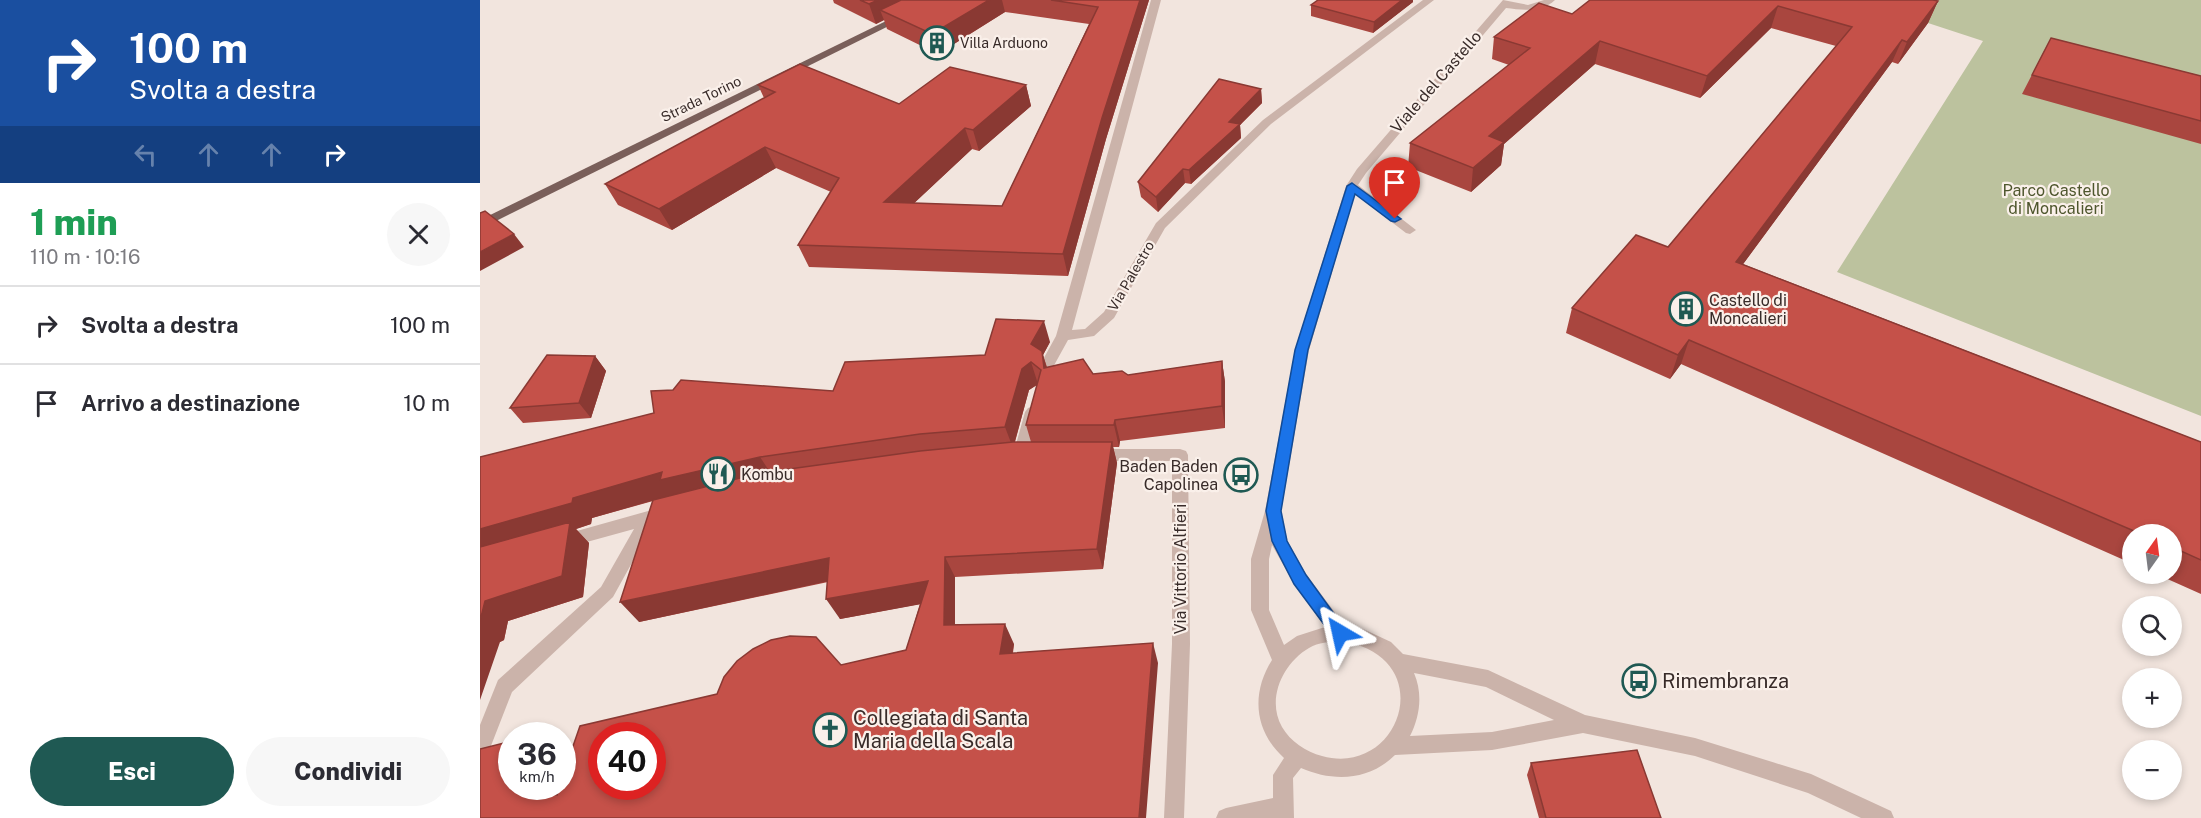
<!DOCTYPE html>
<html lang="it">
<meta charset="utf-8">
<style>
body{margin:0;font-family:"Public Sans",sans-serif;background:#f7f7f7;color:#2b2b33;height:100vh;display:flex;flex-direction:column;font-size:22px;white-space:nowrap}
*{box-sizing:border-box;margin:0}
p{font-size:20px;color:#7c7c81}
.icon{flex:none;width:33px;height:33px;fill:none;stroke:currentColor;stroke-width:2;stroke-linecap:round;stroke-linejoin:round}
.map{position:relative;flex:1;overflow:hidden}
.details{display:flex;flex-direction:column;background:#fff;width:480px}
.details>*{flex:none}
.top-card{background:#1a4fa0;color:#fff;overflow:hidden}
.needle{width:39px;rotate:14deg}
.fabs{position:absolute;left:1642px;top:524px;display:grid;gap:12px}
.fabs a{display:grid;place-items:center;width:60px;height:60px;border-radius:50%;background:#fff;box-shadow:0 3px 9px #0003;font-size:30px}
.speed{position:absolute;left:18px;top:722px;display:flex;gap:12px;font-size:30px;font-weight:700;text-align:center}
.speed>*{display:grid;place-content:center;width:78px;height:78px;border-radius:50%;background:#fff;box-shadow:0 3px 9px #0003;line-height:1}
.speed small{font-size:15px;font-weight:400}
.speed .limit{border:9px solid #d22;background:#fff;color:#111}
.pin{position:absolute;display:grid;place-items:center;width:51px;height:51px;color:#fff;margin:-62px -26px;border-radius:50% 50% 50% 0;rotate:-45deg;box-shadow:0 0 6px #0007}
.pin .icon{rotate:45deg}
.me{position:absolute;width:66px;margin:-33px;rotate:324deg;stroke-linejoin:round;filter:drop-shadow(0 0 4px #0008)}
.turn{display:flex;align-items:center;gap:21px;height:126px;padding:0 30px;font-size:27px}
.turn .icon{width:78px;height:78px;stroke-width:2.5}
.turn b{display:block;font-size:42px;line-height:51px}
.lanes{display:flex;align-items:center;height:57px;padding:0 30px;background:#0003;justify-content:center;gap:30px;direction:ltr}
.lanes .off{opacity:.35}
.round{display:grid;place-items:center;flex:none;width:63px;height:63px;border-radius:32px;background:#f7f7f7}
.headline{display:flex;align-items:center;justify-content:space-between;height:102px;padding:0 30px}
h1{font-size:36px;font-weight:800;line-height:45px;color:#1e9e55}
.primary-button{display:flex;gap:12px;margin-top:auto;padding:12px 30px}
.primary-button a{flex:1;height:69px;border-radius:36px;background:#1f5953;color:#fff;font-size:24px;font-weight:800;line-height:69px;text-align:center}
.primary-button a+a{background:#f7f7f7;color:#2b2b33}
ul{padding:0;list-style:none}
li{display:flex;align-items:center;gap:18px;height:78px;padding:0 30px;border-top:2px solid #e1e1e2}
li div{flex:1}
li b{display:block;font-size:22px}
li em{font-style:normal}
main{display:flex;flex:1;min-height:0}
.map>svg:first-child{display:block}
.green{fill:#bcc29e}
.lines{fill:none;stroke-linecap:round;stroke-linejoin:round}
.minor{fill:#cbb3aa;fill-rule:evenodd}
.major{fill:#7a5f5a;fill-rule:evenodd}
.wall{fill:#a9463f;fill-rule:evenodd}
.shaded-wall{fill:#8a3933}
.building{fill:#c55149;stroke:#8a3933;stroke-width:1.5;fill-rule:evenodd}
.route{fill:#1a73e8;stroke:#114b97;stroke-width:1.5}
.labels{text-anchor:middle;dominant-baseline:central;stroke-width:4.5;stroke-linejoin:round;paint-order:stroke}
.far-poi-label{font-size:14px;fill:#382b29;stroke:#faf0ea;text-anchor:start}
.far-street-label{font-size:14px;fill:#382b29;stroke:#faf0ea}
.street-label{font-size:16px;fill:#382b29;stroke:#faf0ea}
.park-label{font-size:16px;fill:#4e562d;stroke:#faf0ea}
.poi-label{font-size:16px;fill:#382b29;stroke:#faf0ea;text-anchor:start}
.near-poi-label{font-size:20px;fill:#382b29;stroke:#faf0ea;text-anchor:start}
</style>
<main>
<section class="details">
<div class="top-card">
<div class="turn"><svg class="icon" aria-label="right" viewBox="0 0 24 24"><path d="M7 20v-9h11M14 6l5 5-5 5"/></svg><div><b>100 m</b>Svolta a destra</div></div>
<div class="lanes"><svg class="icon off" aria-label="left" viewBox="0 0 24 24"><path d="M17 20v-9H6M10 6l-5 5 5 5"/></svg><svg class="icon off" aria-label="ahead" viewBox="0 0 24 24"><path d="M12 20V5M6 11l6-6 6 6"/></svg><svg class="icon off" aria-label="ahead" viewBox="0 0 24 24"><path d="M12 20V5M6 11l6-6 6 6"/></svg><svg class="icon" aria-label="right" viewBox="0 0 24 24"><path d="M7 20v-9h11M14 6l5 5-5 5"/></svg></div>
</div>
<div class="headline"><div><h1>1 min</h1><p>110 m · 10:16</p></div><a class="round"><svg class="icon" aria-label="close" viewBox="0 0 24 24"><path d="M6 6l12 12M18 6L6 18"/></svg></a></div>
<ul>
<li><svg class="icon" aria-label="right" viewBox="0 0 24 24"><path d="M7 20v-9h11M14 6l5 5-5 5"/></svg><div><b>Svolta a destra</b></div><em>100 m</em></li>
<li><svg class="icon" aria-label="arrive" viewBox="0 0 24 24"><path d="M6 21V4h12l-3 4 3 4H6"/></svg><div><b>Arrivo a destinazione</b></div><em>10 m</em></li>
</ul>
<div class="primary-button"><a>Esci</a><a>Condividi</a></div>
</section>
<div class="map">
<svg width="1721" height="818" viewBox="0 0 1721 818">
<rect width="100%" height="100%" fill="#f2e5de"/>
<path class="green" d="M 1363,0 L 1721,0 L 1721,416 L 1357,272 L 1503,41 L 1448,23 Z"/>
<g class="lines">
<path class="minor" d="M 671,0 L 681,0 L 592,330 L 605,329 L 624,312 L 676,223 L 783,120 L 943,0 L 954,0 L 791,124 L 685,228 L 634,318 L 614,336 L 588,340 L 572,369 L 567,370 L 560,365 L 576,336 Z
M 1023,0 L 1048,5 L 1064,0 L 1075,0 C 1061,13 1043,10 1026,8 L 886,173 L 878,185 L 936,230 L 930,234 L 926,233 L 875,194 L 829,350 L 801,512 L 807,540 L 826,574 L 865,626 L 883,629 L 911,642 L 923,654 L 1008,670 L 1105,715 L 1215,738 L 1331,774 L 1411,811 L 1414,818 L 1381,818 L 1328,793 L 1215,756 L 1103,733 L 1012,750 L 915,755 C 889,781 853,782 821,768 L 813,778 L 814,818 L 736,818 L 739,811 L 746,808 L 793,798 L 793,775 L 804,758 C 774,731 771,693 792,660 L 771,610 L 771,559 L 785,511 L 815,350 L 866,186 L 877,169 ZM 792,545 L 814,584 L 845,627 L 817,636 L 804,645 L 789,610 L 789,559 ZM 860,641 C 961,655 922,778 842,756 C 826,752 810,741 802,727 C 786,699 803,663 829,648 C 839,642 849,642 860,641 ZM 934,673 L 1006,687 L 1074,720 L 1012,732 L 930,736 C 940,716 943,694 934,673 Z
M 553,406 L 558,408 L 561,412 L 549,455 L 547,459 L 535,459 L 533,455 L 545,412 L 548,408 Z
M 616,449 L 700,449 L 706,451 L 708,455 L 710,644 L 704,818 L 684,818 L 692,644 L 692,461 L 616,461 L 610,459 L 608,455 L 610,451 Z
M 186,506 L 192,508 L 194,513 L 192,518 L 174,523 L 133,597 L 32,692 L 7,756 L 0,759 L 0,725 L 18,680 L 121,587 L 154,529 L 85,548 L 79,546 L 77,541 L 79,536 Z"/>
<path class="major" d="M 449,0 L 461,0 L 0,229 L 0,220 Z"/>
</g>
<path class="wall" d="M 353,0 L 669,0 L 626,139 L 588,276 L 329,267 L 318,245 L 351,192 L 296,168 L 192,230 L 138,205 L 125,184 L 284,98 L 278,85 L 419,104 L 546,85 L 551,106 L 499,151 L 492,149 L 434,203 L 522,206 L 609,24 L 525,12 L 458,54 L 407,29 L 404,20 L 396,24 L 354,3 Z
M 1110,0 L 1458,1 L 1448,23 L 1418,64 L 1412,62 L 1263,264 L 1721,442 L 1721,594 L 1674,573 L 1692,573 L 1692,534 L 1653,534 L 1653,564 L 1201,364 L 1190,379 L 1086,333 L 1092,308 L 1188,247 L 1356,46 L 1291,28 L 1220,98 L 1115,64 L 1024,144 L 1021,165 L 991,192 L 928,167 L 930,143 L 1029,65 L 1012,59 L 1014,37 L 1092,14 Z
M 933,2 L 893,33 L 831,16 L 831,5 Z
M 1571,38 L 1721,76 L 1721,144 L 1542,94 Z
M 781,89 L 782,103 L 760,125 L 761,138 L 711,184 L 705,183 L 678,212 L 661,197 L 658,182 Z
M 570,342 L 563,355 L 567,367 L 613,374 L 648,375 L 742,361 L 745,382 L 745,428 L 640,441 L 639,447 L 633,447 L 637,463 L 623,569 L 475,577 L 475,624 L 534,644 L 533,653 L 678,663 L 82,786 L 361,665 L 426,650 L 440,604 L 360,619 L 348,582 L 159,622 L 173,501 L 112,518 L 111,524 L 96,529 L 109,543 L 103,597 L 28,621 L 24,640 L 20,642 L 0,457 L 353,391 L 505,355 ZM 557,385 L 546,425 L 551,442 L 535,442 L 549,390 Z
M 115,356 L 126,371 L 111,418 L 43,423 L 30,408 Z
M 1051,763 L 1181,818 L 1059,818 L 1047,775 Z"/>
<path class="shaded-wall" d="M 398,0 L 444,0 L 400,10 L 404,20 L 396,24 L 389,4 Z
M 509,0 L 522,0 L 525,12 L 458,54 L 452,34 Z
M 660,0 L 669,0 L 626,139 L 588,276 L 583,254 L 622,118 Z
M 922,0 L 933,0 L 933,2 L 893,33 L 894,22 Z
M 1458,1 L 1448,23 L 1418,64 L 1427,42 Z
M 1298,6 L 1291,28 L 1220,98 L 1227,76 Z
M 1422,40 L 1412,62 L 1247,286 L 1256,262 Z
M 1120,41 L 1115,64 L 1024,144 L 1021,165 L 991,192 L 993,168 L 1009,136 Z
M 546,85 L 551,106 L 499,151 L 493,130 Z
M 781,89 L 782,103 L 760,125 L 761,138 L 711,184 L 709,170 L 749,122 Z
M 485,128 L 492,149 L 413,223 L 404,202 Z
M 285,147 L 296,168 L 192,230 L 179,209 Z
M 703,169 L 705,183 L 678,212 L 676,197 Z
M 34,234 L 44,247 L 0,271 L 0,252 Z
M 564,321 L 570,342 L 563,355 L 568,372 L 570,389 L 551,344 Z
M 1209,340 L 1201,364 L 1190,379 L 1198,355 Z
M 115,356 L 126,371 L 111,418 L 99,403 Z
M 742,361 L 745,382 L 745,428 L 742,406 Z
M 551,362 L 558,384 L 549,390 L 533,448 L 525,427 L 542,369 Z
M 635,420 L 640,441 L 639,447 L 634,425 Z
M 632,442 L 637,463 L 623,569 L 617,549 Z
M 280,457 L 294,478 L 192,495 L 112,518 L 111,524 L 96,529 L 109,543 L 103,597 L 28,621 L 24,640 L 20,642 L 0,700 L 0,529 L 93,498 L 182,472 Z
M 465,557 L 475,577 L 475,644 L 464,625 Z
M 349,558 L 363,578 L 159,622 L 140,602 Z
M 448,581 L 458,601 L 360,619 L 346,599 Z
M 525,624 L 534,644 L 529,673 L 520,654 Z
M 673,643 L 678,663 L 666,818 L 659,818 Z
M 82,751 L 85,753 L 82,770 Z
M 54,786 L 81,786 L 78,807 L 53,790 Z"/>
<path class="building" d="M 380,0 L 398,0 L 389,4 Z
M 421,0 L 509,0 L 452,34 L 400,10 Z
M 571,0 L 660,0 L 622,118 L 583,254 L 318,245 L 359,178 L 285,147 L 179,209 L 125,184 L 295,92 L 278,85 L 320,64 L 419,104 L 470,67 L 546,85 L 493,130 L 485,128 L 404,202 L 522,206 L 618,7 Z
M 838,0 L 922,0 L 894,22 L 831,5 Z
M 1110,0 L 1453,0 L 1458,1 L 1427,42 L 1422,40 L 1256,262 L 1721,442 L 1721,560 L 1692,547 L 1692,534 L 1661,534 L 1209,340 L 1198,355 L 1092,308 L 1156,235 L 1188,247 L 1372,27 L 1298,6 L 1227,76 L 1120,41 L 1009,136 L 1024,142 L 993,168 L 930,143 L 1050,48 L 1014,37 L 1059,3 L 1092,14 Z
M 1571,38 L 1721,76 L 1721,121 L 1552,75 Z
M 739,79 L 781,89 L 749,122 L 760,124 L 709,170 L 703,169 L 676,197 L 658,182 Z
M 5,211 L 34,234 L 0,252 L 0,213 Z
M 516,319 L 564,321 L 551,344 L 562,351 L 564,368 L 603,359 L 613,374 L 642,371 L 648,375 L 742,361 L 742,406 L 635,420 L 634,425 L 546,425 L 561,370 L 551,362 L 542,369 L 525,427 L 440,434 L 280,457 L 180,480 L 182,472 L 93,498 L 92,503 L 0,529 L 0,457 L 174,413 L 171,391 L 193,390 L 201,380 L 353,391 L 365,362 L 505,355 Z
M 67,355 L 115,356 L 99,403 L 30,408 Z
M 533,442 L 632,442 L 617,549 L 465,557 L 464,625 L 525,624 L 520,654 L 673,643 L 659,818 L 0,818 L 0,749 L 32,741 L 32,786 L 54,786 L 53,790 L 77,795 L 80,786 L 82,786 L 82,778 L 100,726 L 237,694 L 244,677 L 257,661 L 273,649 L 291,640 L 310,636 L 336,637 L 361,665 L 426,650 L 448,581 L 346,599 L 349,558 L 140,602 L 173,500 L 280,473 L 440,451 ZM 122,735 L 172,735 L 172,786 L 122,786 Z
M 90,522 L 82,576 L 5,601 L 0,621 L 0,547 Z
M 1157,750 L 1181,818 L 1066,818 L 1051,763 Z"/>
<path class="route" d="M 872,183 L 921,219 L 915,222 L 911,221 L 875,194 L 828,350 L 801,511 L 807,541 L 826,575 L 868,633 L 866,638 L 860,641 L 854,638 L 814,584 L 792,541 L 786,511 L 815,350 L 867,186 Z"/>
<defs>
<symbol id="building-ring" viewBox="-11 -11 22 22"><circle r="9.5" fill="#faf0ea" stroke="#1f5953" stroke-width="1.5"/><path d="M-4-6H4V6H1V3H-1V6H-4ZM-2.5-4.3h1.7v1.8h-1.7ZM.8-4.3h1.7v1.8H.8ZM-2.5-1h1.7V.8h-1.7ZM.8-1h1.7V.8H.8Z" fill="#1f5953"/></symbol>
<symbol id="restaurant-ring" viewBox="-11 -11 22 22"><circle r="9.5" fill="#faf0ea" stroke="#1f5953" stroke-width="1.5"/><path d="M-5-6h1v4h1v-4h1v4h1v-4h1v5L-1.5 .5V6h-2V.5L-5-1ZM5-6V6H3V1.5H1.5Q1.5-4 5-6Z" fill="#1f5953"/></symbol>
<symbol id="bus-ring" viewBox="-11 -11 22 22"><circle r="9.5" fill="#faf0ea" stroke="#1f5953" stroke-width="1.5"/><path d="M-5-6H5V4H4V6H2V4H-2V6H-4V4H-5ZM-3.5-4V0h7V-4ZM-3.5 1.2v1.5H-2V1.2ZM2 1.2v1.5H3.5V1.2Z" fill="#1f5953"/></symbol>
<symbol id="church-ring" viewBox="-11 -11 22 22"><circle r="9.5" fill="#faf0ea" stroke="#1f5953" stroke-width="1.5"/><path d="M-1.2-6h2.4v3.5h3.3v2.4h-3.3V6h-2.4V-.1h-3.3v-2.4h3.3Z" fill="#1f5953"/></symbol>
</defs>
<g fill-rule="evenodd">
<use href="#building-ring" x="438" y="24" width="38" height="38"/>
<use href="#building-ring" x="1187" y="290" width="38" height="38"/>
<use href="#restaurant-ring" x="219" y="455" width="38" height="38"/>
<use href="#bus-ring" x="742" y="456" width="38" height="38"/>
<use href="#bus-ring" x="1140" y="662" width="38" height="38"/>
<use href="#church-ring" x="331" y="711" width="38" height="38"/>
</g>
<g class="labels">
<g class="far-poi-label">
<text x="480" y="43">Villa Arduono</text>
</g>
<g class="far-street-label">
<text transform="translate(221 99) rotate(-26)">Strada Torino</text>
<text transform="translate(651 276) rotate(-60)">Via Palestro</text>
</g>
<g class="street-label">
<text transform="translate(956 82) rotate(-49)">Viale del Castello</text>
<text transform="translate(700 569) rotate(-90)">Via Vittorio Alfieri</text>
</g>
<g class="park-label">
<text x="1576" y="190">Parco Castello<tspan x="1576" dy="18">di Moncalieri</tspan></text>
</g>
<g class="poi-label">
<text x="1229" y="300">Castello di<tspan x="1229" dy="18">Moncalieri</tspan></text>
<text x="738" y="466" text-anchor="end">Baden Baden<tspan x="738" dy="18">Capolinea</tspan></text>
<text x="261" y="474">Kombu</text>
</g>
<g class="near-poi-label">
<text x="1182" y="681">Rimembranza</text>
<text x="373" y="718">Collegiata di Santa<tspan x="373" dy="23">Maria della Scala</tspan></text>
</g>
</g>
</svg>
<div class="fabs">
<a><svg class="needle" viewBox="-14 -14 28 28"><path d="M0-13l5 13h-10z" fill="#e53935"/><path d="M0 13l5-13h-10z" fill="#7c7c81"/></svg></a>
<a><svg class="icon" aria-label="search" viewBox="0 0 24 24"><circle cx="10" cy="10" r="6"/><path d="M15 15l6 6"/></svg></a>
<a>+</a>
<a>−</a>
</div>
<div class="speed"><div>36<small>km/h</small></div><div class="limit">40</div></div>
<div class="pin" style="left:915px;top:219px;background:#d93025"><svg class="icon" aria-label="arrive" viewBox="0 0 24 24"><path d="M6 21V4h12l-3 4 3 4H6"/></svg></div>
<svg class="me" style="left:860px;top:633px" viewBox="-20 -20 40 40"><path d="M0-17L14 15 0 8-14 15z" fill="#1a73e8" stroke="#fff" stroke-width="4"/></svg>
</div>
</main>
